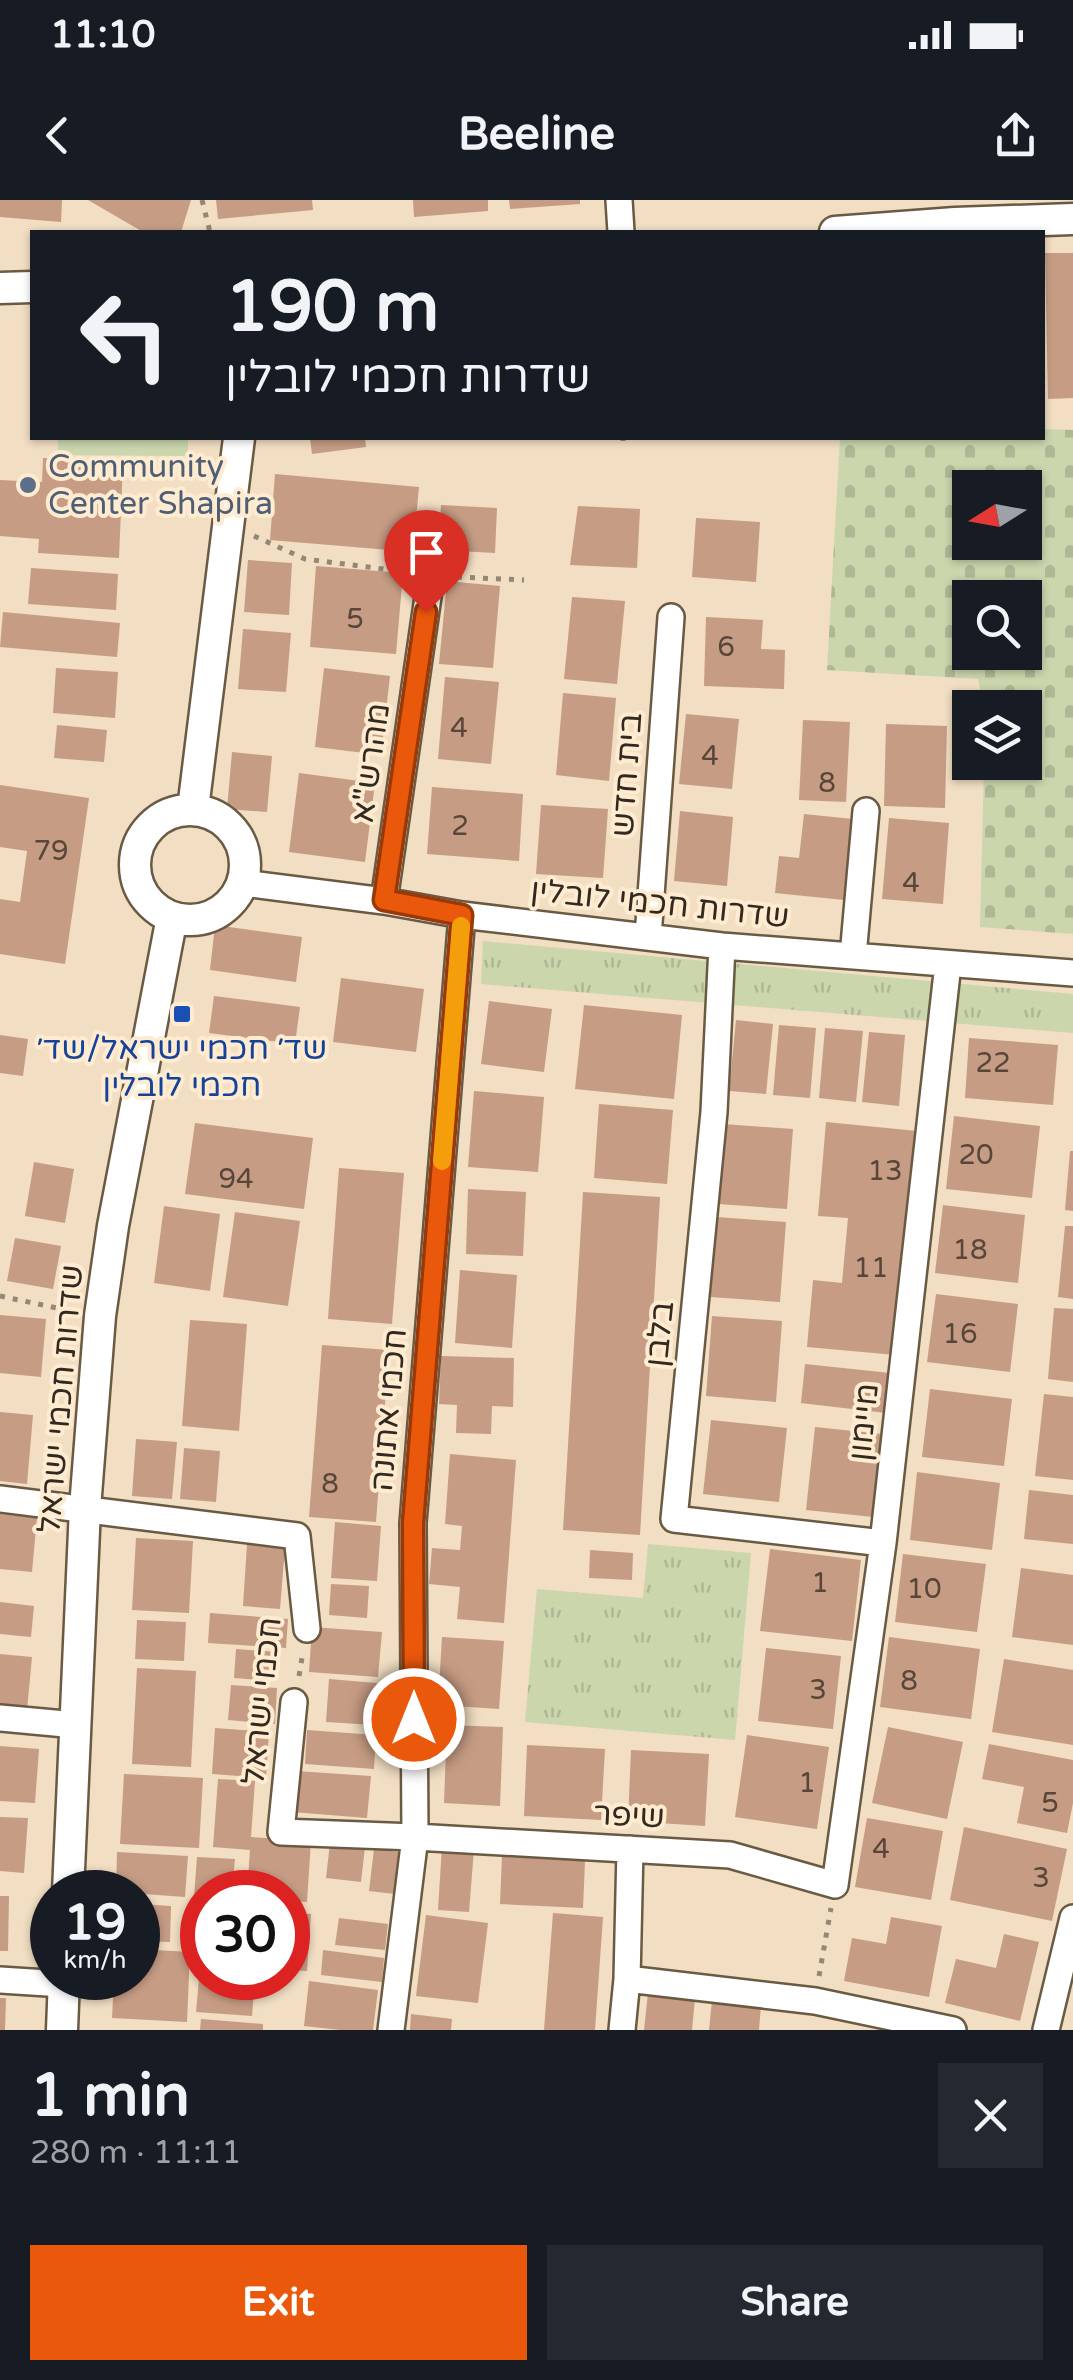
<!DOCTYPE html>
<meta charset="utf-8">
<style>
body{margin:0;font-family:"Varela Round",Heebo,sans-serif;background:#242831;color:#f1f3f6;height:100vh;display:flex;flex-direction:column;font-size:38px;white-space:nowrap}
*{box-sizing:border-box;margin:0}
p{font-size:32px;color:#9ea1a6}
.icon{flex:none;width:55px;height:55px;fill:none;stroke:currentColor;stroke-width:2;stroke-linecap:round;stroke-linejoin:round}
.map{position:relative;height:1830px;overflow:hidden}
.drawer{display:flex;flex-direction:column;background:#171b24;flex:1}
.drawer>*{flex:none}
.guide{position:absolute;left:30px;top:30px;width:1015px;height:210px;border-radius:0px;box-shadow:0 2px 8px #0004;background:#171b24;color:#f1f3f6;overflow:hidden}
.needle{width:65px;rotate:259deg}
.fabs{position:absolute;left:952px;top:270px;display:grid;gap:20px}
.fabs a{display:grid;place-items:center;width:90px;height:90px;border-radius:0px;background:#171b24;box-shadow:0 2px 8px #0004;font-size:50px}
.speed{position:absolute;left:30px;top:1670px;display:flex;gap:20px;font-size:50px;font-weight:700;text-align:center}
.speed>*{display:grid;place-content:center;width:130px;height:130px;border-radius:50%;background:#171b24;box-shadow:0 2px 8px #0004;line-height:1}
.speed small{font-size:25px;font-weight:400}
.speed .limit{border:15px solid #d22;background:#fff;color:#111}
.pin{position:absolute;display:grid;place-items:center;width:85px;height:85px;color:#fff;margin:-102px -42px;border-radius:50% 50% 50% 0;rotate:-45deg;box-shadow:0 0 10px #0007}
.pin .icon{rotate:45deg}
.me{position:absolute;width:110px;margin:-55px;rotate:0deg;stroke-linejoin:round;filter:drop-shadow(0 0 8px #0008)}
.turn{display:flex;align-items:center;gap:35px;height:210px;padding:0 30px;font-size:45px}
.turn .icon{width:130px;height:130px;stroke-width:2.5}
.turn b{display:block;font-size:70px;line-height:85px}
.round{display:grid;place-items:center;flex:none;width:105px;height:105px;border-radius:0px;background:#242831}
.overview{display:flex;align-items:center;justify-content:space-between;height:170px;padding:0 30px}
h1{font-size:60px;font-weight:800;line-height:75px}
.primary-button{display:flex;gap:20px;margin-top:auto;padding:20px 30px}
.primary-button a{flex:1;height:115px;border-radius:0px;background:#ea580c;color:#fff;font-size:40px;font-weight:800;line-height:115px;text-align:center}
.primary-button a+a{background:#242831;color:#f1f3f6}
.status{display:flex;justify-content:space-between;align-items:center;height:70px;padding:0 50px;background:#171b24;direction:ltr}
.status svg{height:28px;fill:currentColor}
header{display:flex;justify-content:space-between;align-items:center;height:130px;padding:0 30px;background:#171b24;font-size:45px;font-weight:800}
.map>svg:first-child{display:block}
.green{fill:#cbd6ad}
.cemetery{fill:url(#cemetery-stones);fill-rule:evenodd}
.park{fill:url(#park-tufts)}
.building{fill:#c69c84}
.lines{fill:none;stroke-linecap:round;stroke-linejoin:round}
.minor-casing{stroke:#6b5a43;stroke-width:30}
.tertiary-casing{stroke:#6b5a43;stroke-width:35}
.path{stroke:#958775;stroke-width:5;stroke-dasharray:5 8;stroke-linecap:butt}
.minor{stroke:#fff;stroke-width:25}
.tertiary{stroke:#fff;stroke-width:30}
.route-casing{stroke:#983908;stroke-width:25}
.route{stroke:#ea580c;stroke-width:18}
.slow{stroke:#f59e0b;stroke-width:18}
.service-dot{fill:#5c6f8a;stroke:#ffebd0;stroke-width:4}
.transit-dot{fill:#1a4fb4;stroke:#ffebd0;stroke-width:4}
.labels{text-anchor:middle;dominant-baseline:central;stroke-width:8;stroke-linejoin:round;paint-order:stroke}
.number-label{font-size:28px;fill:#574639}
.service-label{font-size:32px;fill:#4e5e75;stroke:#ffebd0;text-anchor:start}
.street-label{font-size:32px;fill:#322a20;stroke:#ffebd0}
.transit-label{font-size:32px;fill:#164399;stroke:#ffebd0}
</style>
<div class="status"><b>11:10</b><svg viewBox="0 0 49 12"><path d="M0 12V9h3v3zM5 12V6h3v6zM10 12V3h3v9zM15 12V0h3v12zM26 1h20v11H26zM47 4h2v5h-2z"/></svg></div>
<header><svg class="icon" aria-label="back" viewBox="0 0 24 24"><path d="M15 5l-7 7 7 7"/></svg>Beeline<svg class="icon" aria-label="share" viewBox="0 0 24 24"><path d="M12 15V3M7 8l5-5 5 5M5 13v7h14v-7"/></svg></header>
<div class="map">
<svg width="1073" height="1830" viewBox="0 0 1073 1830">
<defs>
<pattern id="cemetery-stones" width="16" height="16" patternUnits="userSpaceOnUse" patternTransform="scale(2.5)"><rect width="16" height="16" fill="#cbd6ad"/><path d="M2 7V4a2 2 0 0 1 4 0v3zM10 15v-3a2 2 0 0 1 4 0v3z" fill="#afb895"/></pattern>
<pattern id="park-tufts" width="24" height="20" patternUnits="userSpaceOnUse" patternTransform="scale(2.5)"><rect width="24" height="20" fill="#cbd6ad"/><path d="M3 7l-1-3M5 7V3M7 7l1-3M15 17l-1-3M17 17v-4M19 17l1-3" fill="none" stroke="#afb895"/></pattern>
</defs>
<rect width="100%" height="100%" fill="#f1dec3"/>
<path class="green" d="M 58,238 L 188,238 L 188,256 L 58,255 Z"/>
<path class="cemetery" d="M 1043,229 L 1073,230 L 1073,734 L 980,727 L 984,563 L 1025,562 L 1025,508 L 984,507 L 978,479 L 827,470 L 840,238 L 1042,238 ZM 970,288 L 1025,288 L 1025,342 L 970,342 ZM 970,398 L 1025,398 L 1025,452 L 970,452 Z"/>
<path class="park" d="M 483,741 L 1073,794 L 1073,833 L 481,784 Z
M 648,1344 L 751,1353 L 735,1540 L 525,1522 L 537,1389 L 643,1398 Z"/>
<path class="building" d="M 0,0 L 62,0 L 61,22 L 0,17 Z
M 88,0 L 191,0 L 181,32 L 143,32 Z
M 216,0 L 312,0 L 313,10 L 218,19 Z
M 413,0 L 488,0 L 488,11 L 414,17 Z
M 509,0 L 580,0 L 580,4 L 510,9 Z
M 1045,53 L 1073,53 L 1073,198 L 1048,199 Z
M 310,238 L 365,238 L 366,247 L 312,254 Z
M 43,258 L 123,262 L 119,358 L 38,353 L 39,339 L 0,336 L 0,280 L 42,282 Z
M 275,274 L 419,287 L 413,352 L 270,340 Z
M 441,305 L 497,308 L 495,353 L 439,350 Z
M 578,306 L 640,309 L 637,368 L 570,365 Z
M 696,318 L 760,322 L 756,382 L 692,377 Z
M 248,360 L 292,363 L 289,415 L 244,412 Z
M 316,366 L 403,373 L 396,454 L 310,447 Z
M 31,368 L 118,374 L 116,410 L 28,404 Z
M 447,381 L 500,386 L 493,468 L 439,464 Z
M 572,397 L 625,401 L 617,484 L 564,479 Z
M 3,412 L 120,423 L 117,457 L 0,447 Z
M 706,417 L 763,420 L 761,449 L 785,450 L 784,489 L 704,486 Z
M 243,429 L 291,433 L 286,492 L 238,489 Z
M 56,468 L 118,472 L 115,518 L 53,513 Z
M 324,468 L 390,476 L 381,555 L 315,547 Z
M 445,477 L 499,482 L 491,564 L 438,559 Z
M 563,493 L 616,498 L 609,581 L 556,575 Z
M 686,514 L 739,519 L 732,589 L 679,584 Z
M 803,520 L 850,522 L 846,602 L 799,600 Z
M 886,524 L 947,526 L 945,608 L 884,606 Z
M 57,525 L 107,530 L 104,562 L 54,558 Z
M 232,552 L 272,556 L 267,612 L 227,609 Z
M 299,573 L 375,583 L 365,662 L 289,652 Z
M 0,585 L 89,598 L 65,764 L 0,754 L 0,699 L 20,702 L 27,651 L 0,647 Z
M 432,587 L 523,594 L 519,661 L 427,654 Z
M 541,605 L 608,609 L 603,678 L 536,674 Z
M 680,611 L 733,617 L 727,686 L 674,681 Z
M 804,614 L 853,619 L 844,700 L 775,693 L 779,656 L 799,658 Z
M 889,618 L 949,623 L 943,704 L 882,699 Z
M 215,725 L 302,737 L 296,782 L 210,770 Z
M 341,778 L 424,789 L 416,852 L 333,842 Z
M 214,796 L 300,807 L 295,844 L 209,833 Z
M 489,801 L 552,809 L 544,872 L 481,864 Z
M 584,805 L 682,815 L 674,899 L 575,889 Z
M 736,820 L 773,824 L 766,894 L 729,891 Z
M 779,825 L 816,828 L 810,898 L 773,895 Z
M 825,828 L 863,831 L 856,902 L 819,898 Z
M 869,832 L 905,835 L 899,906 L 862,902 Z
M 0,835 L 28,839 L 23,876 L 0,873 Z
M 969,838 L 1058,845 L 1053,905 L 965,898 Z
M 474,891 L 544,897 L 538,972 L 468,967 Z
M 599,904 L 673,910 L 667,984 L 594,978 Z
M 954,916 L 1040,926 L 1032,998 L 946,989 Z
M 826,922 L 917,931 L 896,1155 L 807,1147 L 813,1080 L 842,1083 L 848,1018 L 818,1016 Z
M 195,923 L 313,938 L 304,1009 L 185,994 Z
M 723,924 L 793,929 L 787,1009 L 718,1004 Z
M 1070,951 L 1073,951 L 1073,1011 L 1065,1010 Z
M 34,962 L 74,969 L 65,1023 L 25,1016 Z
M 339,968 L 404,973 L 392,1124 L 328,1119 Z
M 468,989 L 526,992 L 523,1056 L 466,1054 Z
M 583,992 L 660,997 L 640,1335 L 563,1330 Z
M 943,1005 L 1025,1015 L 1018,1083 L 935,1073 Z
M 164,1006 L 220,1014 L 210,1091 L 154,1083 Z
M 235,1012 L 300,1021 L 288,1106 L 223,1097 Z
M 717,1017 L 786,1022 L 780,1102 L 710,1097 Z
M 1065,1026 L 1073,1026 L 1073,1099 L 1058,1097 Z
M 15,1038 L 61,1046 L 53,1089 L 7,1081 Z
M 460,1070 L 517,1075 L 512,1148 L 455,1143 Z
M 936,1094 L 1018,1104 L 1010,1172 L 927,1162 Z
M 1054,1108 L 1073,1109 L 1073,1182 L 1048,1179 Z
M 0,1115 L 46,1119 L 41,1177 L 0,1173 Z
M 712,1116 L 782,1121 L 776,1202 L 706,1196 Z
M 190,1120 L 247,1124 L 239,1231 L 182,1226 Z
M 322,1145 L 389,1150 L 376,1322 L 309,1317 Z
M 441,1156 L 514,1158 L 513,1207 L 492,1206 L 491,1234 L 456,1233 L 457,1205 L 439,1204 Z
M 805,1164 L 890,1173 L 886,1213 L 801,1203 Z
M 930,1189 L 1012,1199 L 1004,1266 L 922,1257 Z
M 1044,1194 L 1073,1197 L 1073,1280 L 1035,1276 Z
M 0,1212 L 33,1215 L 27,1284 L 0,1281 Z
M 711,1220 L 787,1228 L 779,1302 L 703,1294 Z
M 815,1227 L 882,1234 L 873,1317 L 806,1310 Z
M 136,1239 L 177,1242 L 172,1299 L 132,1296 Z
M 184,1248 L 220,1251 L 216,1302 L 180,1299 Z
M 450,1254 L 516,1260 L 504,1423 L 457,1419 L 460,1387 L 429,1384 L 432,1348 L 460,1350 L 462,1326 L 445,1324 Z
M 917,1272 L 1000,1283 L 992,1350 L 910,1340 Z
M 1029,1290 L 1073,1295 L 1073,1344 L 1024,1339 Z
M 0,1314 L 37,1318 L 32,1372 L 0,1369 Z
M 335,1322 L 381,1326 L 377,1381 L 331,1378 Z
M 136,1338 L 193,1341 L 189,1413 L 132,1410 Z
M 247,1344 L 285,1347 L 280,1409 L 243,1406 Z
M 770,1349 L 861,1360 L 852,1441 L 760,1431 Z
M 590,1350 L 633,1353 L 632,1380 L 589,1378 Z
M 903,1354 L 986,1364 L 977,1432 L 895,1422 Z
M 1021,1368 L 1073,1375 L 1073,1445 L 1012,1437 Z
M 331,1384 L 369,1386 L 367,1418 L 329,1415 Z
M 0,1402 L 34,1406 L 31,1437 L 0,1434 Z
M 210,1413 L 288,1419 L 286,1448 L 208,1443 Z
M 137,1420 L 186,1422 L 184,1461 L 135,1459 Z
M 312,1427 L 382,1432 L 378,1477 L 309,1472 Z
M 442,1437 L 504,1441 L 499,1509 L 438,1505 Z
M 889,1437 L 980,1449 L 971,1519 L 880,1507 Z
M 766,1448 L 841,1456 L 833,1529 L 758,1521 Z
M 236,1449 L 277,1452 L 274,1481 L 234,1478 Z
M 0,1454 L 32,1457 L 27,1510 L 0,1507 Z
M 1004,1459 L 1073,1470 L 1073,1545 L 992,1532 Z
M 137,1468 L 196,1471 L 191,1567 L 132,1564 Z
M 329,1479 L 377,1483 L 374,1525 L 326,1522 Z
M 231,1485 L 277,1488 L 275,1524 L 228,1520 Z
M 447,1525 L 503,1527 L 500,1606 L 444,1603 Z
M 888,1527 L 963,1542 L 947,1619 L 872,1603 Z
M 215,1528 L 269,1532 L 266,1578 L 212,1574 Z
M 307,1530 L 376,1535 L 374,1569 L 305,1564 Z
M 747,1535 L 829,1547 L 817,1629 L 735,1617 Z
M 989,1544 L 1073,1560 L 1073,1603 L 1067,1633 L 1017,1623 L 1024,1587 L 982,1579 Z
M 527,1545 L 605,1549 L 601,1620 L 524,1616 Z
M 0,1546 L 39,1549 L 35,1603 L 0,1601 Z
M 631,1550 L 709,1554 L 705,1626 L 628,1621 Z
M 296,1571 L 371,1576 L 367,1618 L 292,1612 Z
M 124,1574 L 203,1578 L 199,1648 L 120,1644 Z
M 218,1579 L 255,1581 L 251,1637 L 311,1641 L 307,1702 L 288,1701 L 288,1692 L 247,1692 L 250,1650 L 213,1647 Z
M 0,1617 L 28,1618 L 24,1673 L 0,1671 Z
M 867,1618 L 943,1631 L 931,1700 L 855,1687 Z
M 964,1627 L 1067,1649 L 1052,1721 L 950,1700 Z
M 330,1643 L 365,1647 L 361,1682 L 326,1678 Z
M 442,1646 L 474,1649 L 469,1712 L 438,1710 Z
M 374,1649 L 399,1652 L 395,1694 L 369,1691 Z
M 117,1652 L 188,1656 L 185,1697 L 116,1692 Z
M 502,1656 L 585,1661 L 583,1708 L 500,1704 Z
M 197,1657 L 235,1659 L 232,1692 L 202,1692 L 202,1698 L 194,1697 Z
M 0,1696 L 9,1696 L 8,1751 L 0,1751 Z
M 138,1704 L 171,1706 L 170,1742 L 138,1741 Z
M 288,1712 L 311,1714 L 307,1771 L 288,1770 Z
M 553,1713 L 603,1717 L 595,1830 L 544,1830 Z
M 426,1715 L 488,1723 L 478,1803 L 416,1796 Z
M 891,1717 L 942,1726 L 929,1797 L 844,1781 L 852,1738 L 886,1744 Z
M 339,1718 L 388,1724 L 385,1750 L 335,1745 Z
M 1004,1734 L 1039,1742 L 1020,1821 L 945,1803 L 956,1759 L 996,1768 Z
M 138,1749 L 190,1752 L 187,1822 L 112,1818 L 114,1778 L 138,1778 Z
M 323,1750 L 384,1758 L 382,1782 L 321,1775 Z
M 200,1767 L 202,1767 L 202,1778 L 255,1778 L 252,1816 L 196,1812 Z
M 309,1781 L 378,1790 L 373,1830 L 340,1830 L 304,1826 Z
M 648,1793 L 695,1798 L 692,1830 L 644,1830 Z
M 0,1798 L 6,1798 L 5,1830 L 0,1830 Z
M 712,1800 L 761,1805 L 759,1830 L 709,1830 Z
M 411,1814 L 452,1819 L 451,1830 L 410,1830 Z
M 201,1819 L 263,1824 L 263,1830 L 200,1830 Z"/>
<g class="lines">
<defs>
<path id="minor" d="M 619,0 L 621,32
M 243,683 L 384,701 L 462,715 L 722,746 L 1073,773
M 384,701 L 431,376
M 648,737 L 671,417
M 722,746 L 714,912 L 674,1319 L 883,1343
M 853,756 L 866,611
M 0,1299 L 297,1336 L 307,1429
M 294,1502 L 281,1632 L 415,1637 L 730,1655 L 835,1685 L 883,1343 L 948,764
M 0,1518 L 76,1525
M 627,1779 L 815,1801 L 953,1830
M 0,1780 L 63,1784
M 391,1830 L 415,1637 L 413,1323 L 462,715
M 622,1830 L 627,1779 L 630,1649
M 1046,1830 L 1073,1718"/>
<path id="tertiary" d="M 835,32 L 955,23 L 1073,19
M 0,88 L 32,87
M 193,609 L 239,238
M135 665a55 55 0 1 1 110 0a55 55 0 1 1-110 0Z
M 68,1692 L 85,1308 L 100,1116 L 113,1026 L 172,717
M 62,1830 L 64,1778"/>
</defs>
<use href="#minor" class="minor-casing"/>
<use href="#tertiary" class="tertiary-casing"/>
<path class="path" d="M 202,0 L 210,32
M 623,238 L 623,241
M 254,336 L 305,359 L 407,372
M 457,377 L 524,380
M 0,1096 L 71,1111
M 299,1476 L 303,1452
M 819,1776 L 831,1708"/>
<use href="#minor" class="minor"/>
<use href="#tertiary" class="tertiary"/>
</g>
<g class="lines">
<defs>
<path id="route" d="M 414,1519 L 413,1323 L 462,715 L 384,700 L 426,412"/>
</defs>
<use href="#route" class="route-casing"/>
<use href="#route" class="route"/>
<path class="slow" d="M 442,961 L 461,726"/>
</g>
<circle class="service-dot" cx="28" cy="285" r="10"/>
<rect class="transit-dot" x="172" y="804" width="20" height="20" rx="5"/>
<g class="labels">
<g class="number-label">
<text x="355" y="419">5</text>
<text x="726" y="447">6</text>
<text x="459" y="528">4</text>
<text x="710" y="556">4</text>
<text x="827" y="583">8</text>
<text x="460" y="626">2</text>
<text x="51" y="651">79</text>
<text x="911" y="683">4</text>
<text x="993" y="863">22</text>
<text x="976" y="955">20</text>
<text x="885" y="971">13</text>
<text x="236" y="979">94</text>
<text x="970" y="1050">18</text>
<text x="871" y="1068">11</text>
<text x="960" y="1134">16</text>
<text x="330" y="1284">8</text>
<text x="820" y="1383">1</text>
<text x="924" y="1389">10</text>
<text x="909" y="1481">8</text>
<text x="818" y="1490">3</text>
<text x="807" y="1583">1</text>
<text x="1050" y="1603">5</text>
<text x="881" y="1649">4</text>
<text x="1041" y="1678">3</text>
</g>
<g class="service-label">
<text x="48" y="267">Community<tspan x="48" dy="37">Center Shapira</tspan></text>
</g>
<g class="street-label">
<text transform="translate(371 563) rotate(-82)">מהרש"א</text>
<text transform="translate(627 575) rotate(-86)">בית חדש</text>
<text transform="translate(660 704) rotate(6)">שדרות חכמי לובלין</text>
<text transform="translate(660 1134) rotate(-84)">בלבן</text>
<text transform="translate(61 1199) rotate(-85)">שדרות חכמי ישראל</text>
<text transform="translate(389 1210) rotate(-85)">חכמי אתונה</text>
<text transform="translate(864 1222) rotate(-84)">מיימון</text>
<text transform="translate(262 1501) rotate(-84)">חכמי ישראל</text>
<text transform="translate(629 1616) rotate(3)">שיפר</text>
</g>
<g class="transit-label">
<text x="182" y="849">שד׳ חכמי ישראל/שד׳<tspan x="182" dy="37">חכמי לובלין</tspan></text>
</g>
</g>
</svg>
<div class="fabs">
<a><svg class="needle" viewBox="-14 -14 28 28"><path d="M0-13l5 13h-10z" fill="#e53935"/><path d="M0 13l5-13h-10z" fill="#9ea1a6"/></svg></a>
<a><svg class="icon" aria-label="search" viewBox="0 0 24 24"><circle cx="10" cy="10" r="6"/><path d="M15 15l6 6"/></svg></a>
<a><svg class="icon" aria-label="layers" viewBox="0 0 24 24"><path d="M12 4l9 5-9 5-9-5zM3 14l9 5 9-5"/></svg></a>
</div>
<div class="speed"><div>19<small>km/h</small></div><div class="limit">30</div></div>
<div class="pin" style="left:426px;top:412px;background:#d93025"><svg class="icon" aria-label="arrive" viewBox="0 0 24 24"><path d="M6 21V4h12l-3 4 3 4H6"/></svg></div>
<svg class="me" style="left:414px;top:1519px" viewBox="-20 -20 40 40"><circle r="17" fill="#ea580c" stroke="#fff" stroke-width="3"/><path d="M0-11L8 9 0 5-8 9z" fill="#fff"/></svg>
<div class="guide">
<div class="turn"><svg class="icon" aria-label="left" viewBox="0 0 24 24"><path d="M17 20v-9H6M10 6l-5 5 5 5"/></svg><div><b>190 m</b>שדרות חכמי לובלין</div></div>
</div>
</div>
<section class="drawer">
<div class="overview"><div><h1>1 min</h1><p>280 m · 11:11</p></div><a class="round"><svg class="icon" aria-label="close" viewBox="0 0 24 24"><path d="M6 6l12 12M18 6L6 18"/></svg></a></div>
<div class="primary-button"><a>Exit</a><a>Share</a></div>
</section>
